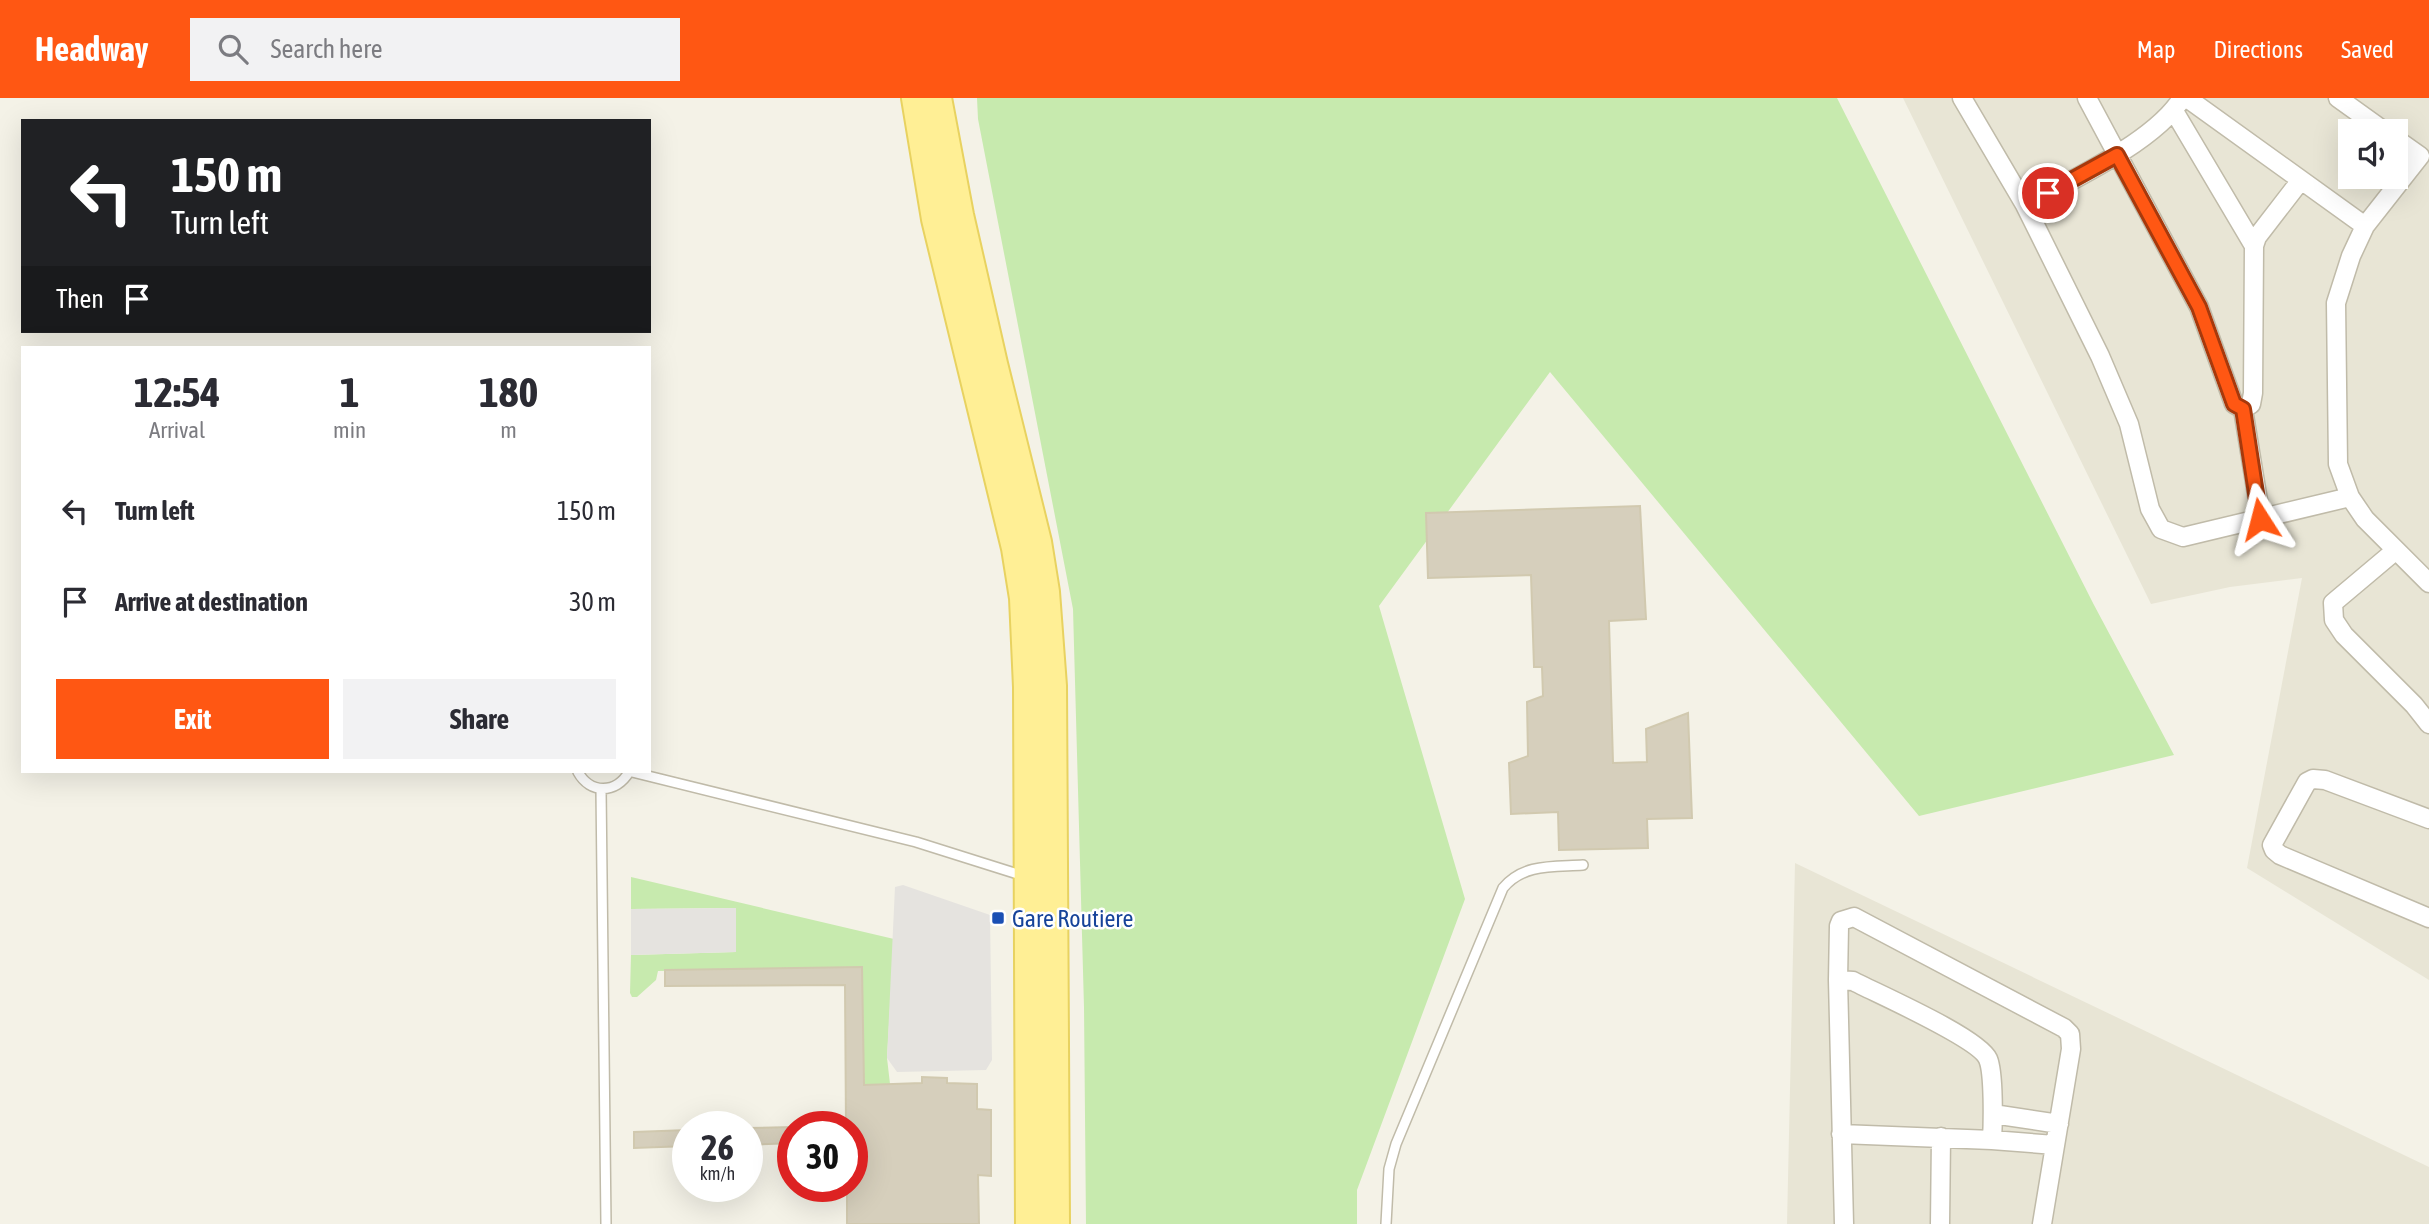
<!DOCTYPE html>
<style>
body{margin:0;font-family:"Asap Condensed",sans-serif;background:#f2f2f3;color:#2b2b33;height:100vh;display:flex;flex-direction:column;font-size:26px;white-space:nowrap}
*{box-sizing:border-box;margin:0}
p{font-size:23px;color:#7c7c81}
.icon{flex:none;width:38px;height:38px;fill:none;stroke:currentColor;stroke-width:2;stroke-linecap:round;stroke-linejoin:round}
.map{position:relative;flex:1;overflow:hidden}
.sheet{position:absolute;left:21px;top:248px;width:630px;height:427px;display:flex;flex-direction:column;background:#fff;border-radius:0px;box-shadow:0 7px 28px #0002}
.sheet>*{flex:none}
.banner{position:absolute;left:21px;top:21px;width:630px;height:214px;border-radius:0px;box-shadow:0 7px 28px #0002;background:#202124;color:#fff;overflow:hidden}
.tools{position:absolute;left:2338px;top:21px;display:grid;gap:14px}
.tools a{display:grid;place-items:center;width:70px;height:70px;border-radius:0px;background:#fff;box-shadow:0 7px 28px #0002;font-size:35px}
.speed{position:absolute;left:672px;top:1013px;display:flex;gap:14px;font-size:35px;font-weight:700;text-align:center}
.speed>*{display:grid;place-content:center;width:91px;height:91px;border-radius:50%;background:#fff;box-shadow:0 7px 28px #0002;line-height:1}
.speed small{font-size:18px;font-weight:400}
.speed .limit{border:10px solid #d22;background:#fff;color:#111}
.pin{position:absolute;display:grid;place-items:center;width:60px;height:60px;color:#fff;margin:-30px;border:4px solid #fff;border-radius:50%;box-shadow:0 2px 7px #0007}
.me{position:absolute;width:77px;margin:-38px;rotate:351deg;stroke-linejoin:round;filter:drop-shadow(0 0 5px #0008)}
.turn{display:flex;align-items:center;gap:24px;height:147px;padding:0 35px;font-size:32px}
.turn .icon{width:91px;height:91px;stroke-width:2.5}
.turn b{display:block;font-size:49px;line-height:60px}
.then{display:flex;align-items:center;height:66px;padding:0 35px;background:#0003;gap:14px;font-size:26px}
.eta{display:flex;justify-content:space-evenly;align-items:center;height:119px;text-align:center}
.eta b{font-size:42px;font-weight:700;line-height:49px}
.button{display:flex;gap:14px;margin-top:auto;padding:14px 35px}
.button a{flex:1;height:80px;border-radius:0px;background:#ff5713;color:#fff;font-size:28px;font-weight:700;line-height:80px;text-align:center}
.button a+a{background:#f2f2f3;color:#2b2b33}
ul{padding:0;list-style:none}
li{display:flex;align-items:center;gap:21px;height:91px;padding:0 35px}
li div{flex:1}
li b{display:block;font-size:26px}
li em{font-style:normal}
header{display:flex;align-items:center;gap:42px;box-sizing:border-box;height:98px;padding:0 35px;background:#ff5713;color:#fff}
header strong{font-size:33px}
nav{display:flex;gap:38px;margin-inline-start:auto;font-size:24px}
.search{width:490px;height:63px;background:#f2f2f3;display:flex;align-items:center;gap:18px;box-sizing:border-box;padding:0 24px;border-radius:0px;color:#7c7c81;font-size:26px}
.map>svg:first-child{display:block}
.residential{fill:#e8e5d5;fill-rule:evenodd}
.green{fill:#c7eaae}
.parking{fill:#e5e3df}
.building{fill:#d6cfbc;stroke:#d1c9af;stroke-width:2}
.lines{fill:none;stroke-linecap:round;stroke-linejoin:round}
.lane-casing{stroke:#c0bba9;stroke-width:12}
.street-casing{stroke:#c0bba9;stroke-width:21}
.primary-casing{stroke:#e8d260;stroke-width:32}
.lane{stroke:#fff;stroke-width:9}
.street{stroke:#fff;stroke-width:18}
.primary{stroke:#ffef95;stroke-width:28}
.route-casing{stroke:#a6390c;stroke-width:18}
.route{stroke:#ff5713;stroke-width:12}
.transit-dot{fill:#1a4fb4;stroke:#fff;stroke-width:2.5}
.labels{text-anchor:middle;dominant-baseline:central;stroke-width:5;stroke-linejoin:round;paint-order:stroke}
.transit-label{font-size:24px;fill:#164399;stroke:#fff;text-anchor:start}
</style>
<header>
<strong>Headway</strong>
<div class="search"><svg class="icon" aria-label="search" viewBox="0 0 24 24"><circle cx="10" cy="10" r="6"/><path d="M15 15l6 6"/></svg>Search here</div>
<nav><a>Map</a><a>Directions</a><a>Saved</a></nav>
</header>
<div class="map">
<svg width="2429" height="1126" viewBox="0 0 2429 1126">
<rect width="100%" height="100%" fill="#f4f2e7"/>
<path class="residential" d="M 1903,0 L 2429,0 L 2429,882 L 2247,770 L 2302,480 L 2230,489 L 2151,506 ZM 2350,33 L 2396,33 L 2396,79 L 2350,79 Z
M 1795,765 L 2429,1069 L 2429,1126 L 1787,1126 Z"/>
<path class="green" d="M 977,0 L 1837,0 L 2094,507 L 2174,657 L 1919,718 L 1550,274 L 1379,508 L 1465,801 L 1357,1092 L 1357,1126 L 1086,1126 L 1084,909 L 1073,511 L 978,21 Z
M 631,779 L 894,841 L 887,960 L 890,986 L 864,1005 L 862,869 L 658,873 L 656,882 L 637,899 L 632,899 L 630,895 L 631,857 L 736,854 L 736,810 L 631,811 Z"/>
<path class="parking" d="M 903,787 L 990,817 L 992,962 L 986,972 L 897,974 L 887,960 L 895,789 Z
M 736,810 L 736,854 L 631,857 L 631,811 Z"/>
<path class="building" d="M 1640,408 L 1646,521 L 1609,523 L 1613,665 L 1647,664 L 1646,631 L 1688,615 L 1692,720 L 1647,721 L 1648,750 L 1559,752 L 1558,714 L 1511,716 L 1509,665 L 1528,658 L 1527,604 L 1543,598 L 1542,569 L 1534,569 L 1531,477 L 1428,480 L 1426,415 Z
M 862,869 L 864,987 L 922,985 L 922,979 L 947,980 L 947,985 L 977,986 L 977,1011 L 991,1012 L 991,1078 L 978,1077 L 979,1126 L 847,1126 L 847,1088 L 852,1088 L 852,1029 L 846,1029 L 845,887 L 665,888 L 665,872 Z
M 793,1029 L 793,1045 L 747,1047 L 747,1030 Z
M 688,1032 L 688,1048 L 634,1050 L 634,1034 Z"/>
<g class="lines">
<defs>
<path id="lane" d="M 578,674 C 590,696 616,696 629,674
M 632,674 L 916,744 L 1024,778
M 601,691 L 606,1126
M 1386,1126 L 1389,1071 L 1396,1046 L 1503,790 C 1524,765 1554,769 1583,767"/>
<path id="street" d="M 1962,0 L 2025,107 L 2100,258 L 2129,326 L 2150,411 L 2161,431 L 2183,439 L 2350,399
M 2087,0 L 2199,209 L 2234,306 L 2243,311
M 2187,0 L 2365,128
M 2338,0 L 2384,33
M 2174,13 L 2254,148
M 2396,41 L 2420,58 L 2365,128 L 2351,158 L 2336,205 L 2338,366 L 2350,399 L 2365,421 L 2429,485
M 2025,107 C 2070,83 2156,43 2182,0
M 2243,311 L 2251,306 L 2253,295 L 2254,148 L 2257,139 L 2301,82
M 2243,311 L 2261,421
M 2396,452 L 2333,505 L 2334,522 L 2344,537 L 2414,607 L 2429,626
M 2429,721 L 2325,682 L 2313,681 L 2307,684 L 2272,747 L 2274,752 L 2280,757 L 2429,820
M 1838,882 L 1853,883 C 1878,896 1979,940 1988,961 C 1994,975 1993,1025 1992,1042 L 1841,1036
M 1993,1016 L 2059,1026
M 1992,1042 L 2055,1047
M 1844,1126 L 1838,882 L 1839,828 L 1841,823 L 1854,819 L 2064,930 L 2070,936 L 2071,951 L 2042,1126
M 1940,1126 L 1941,1039"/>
<path id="primary" d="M 916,0 L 936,121 L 1016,450 L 1024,500 L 1028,589 L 1030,1126
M 937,0 L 959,117 L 993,266 L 1037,444 L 1045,494 L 1052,588 L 1055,1126"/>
</defs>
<use href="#lane" class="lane-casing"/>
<use href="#street" class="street-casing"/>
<use href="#primary" class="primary-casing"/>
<use href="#lane" class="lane"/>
<use href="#street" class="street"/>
<use href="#primary" class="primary"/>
</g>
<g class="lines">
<defs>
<path id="route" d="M 2048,95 L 2117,57 L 2199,209 L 2234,306 L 2243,311 L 2260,421"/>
</defs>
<use href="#route" class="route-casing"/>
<use href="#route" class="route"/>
</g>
<rect class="transit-dot" x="991" y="813" width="14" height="14" rx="3.5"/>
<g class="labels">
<g class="transit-label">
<text x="1012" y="820">Gare Routiere</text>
</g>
</g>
</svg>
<div class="tools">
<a><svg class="icon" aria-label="sound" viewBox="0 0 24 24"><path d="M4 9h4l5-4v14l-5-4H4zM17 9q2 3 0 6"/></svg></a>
</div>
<div class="speed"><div>26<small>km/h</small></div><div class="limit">30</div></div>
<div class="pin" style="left:2048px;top:95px;background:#d93025"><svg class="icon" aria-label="arrive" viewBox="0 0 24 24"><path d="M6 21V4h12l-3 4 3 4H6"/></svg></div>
<svg class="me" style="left:2260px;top:421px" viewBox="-20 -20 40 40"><path d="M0-17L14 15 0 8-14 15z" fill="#ff5713" stroke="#fff" stroke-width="4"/></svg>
<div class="banner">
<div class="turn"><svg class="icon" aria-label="left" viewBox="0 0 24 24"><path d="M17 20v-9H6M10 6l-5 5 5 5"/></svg><div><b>150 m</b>Turn left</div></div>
<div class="then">Then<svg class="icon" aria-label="arrive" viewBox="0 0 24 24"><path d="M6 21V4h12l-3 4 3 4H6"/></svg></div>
</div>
<section class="sheet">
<div class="eta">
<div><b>12:54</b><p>Arrival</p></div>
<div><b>1</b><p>min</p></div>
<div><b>180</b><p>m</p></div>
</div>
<ul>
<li><svg class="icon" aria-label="left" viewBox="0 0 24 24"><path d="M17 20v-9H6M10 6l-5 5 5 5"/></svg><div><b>Turn left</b></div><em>150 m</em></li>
<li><svg class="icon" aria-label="arrive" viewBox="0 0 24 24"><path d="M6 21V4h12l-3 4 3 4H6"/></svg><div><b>Arrive at destination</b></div><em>30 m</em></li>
</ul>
<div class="button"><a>Exit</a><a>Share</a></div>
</section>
</div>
